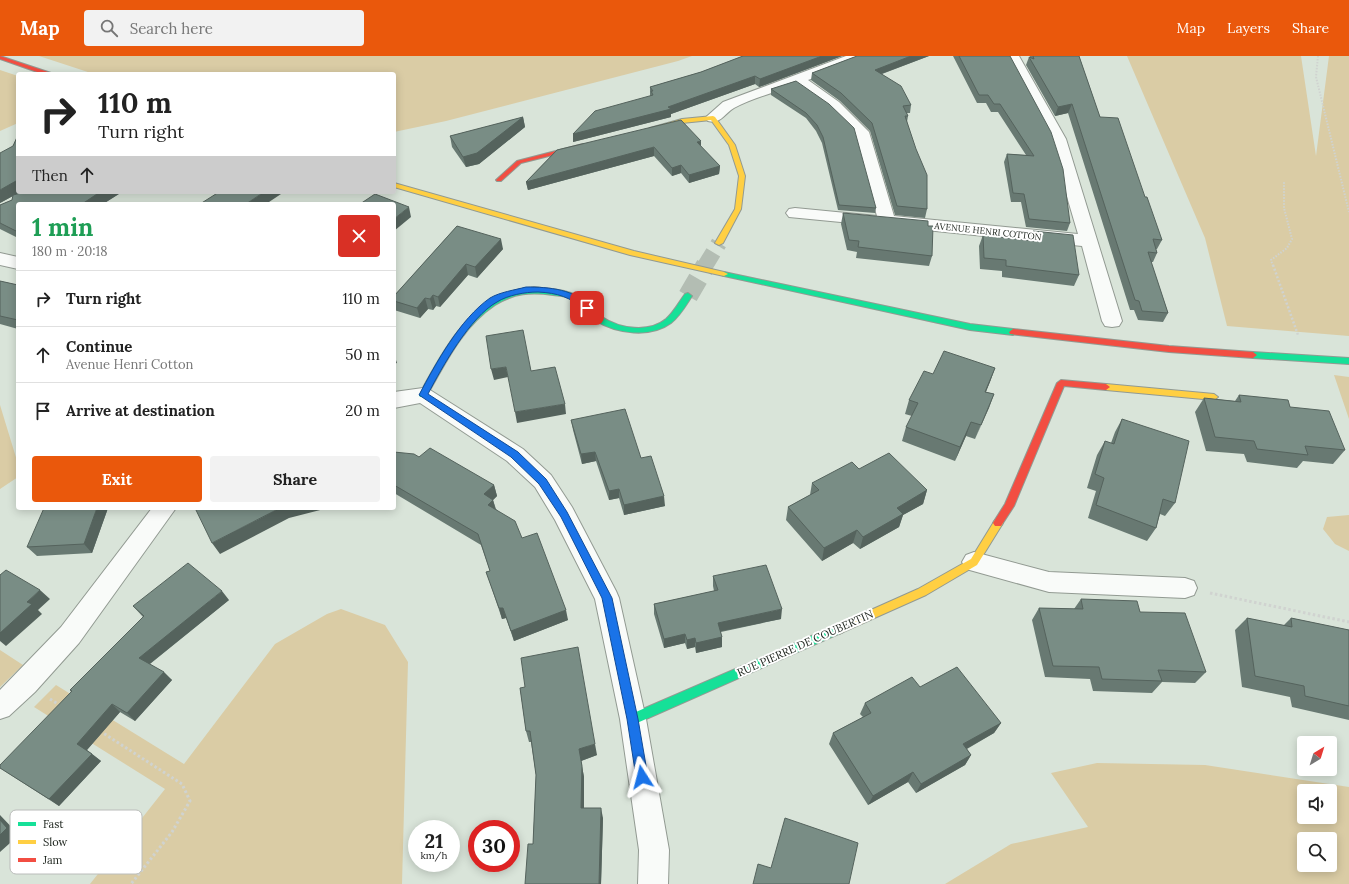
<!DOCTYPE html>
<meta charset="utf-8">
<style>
body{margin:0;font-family:Lora,serif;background:#f2f2f2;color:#222;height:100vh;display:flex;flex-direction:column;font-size:15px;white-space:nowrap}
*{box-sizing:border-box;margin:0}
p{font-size:13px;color:#767676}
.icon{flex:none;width:22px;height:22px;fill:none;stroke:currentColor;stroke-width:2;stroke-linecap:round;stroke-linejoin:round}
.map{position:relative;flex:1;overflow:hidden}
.details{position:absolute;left:16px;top:146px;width:380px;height:308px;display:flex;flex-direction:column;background:#fff;border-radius:4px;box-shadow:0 2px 10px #0003}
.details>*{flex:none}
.banner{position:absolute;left:16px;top:16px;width:380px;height:122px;border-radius:4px;box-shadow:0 2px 10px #0003;background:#fff;color:#222;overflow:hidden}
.needle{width:26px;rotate:38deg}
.tools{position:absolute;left:1297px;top:680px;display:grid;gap:8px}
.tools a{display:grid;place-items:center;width:40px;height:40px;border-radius:4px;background:#fff;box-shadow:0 2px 10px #0003;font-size:20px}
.speed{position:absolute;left:408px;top:764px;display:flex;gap:8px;font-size:20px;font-weight:700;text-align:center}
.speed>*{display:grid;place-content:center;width:52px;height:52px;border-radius:50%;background:#fff;box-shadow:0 2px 10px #0003;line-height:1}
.speed small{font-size:10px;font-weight:400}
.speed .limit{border:6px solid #d22;background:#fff;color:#111}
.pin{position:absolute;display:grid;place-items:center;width:34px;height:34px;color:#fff;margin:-17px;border-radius:8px;box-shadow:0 2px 6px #0006}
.me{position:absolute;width:44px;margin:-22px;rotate:351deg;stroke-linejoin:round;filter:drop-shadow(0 0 3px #0008)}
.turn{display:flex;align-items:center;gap:14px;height:84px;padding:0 16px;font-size:18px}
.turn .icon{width:52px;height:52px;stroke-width:2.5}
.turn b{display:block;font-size:28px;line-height:34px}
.then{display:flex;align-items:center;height:38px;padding:0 16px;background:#0003;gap:8px;font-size:15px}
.round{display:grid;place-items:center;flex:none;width:42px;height:42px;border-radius:4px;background:#f2f2f2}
.headline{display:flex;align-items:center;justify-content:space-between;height:68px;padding:0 16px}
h1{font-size:24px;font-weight:700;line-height:30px;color:#1e9e55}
.primary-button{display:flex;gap:8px;margin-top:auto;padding:8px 16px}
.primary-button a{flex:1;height:46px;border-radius:4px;background:#ea580c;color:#fff;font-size:16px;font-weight:700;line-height:46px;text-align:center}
.primary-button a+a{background:#f2f2f2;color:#222}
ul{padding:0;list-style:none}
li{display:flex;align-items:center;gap:12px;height:56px;padding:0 16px;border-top:1px solid #e0e0e0}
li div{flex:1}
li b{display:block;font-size:15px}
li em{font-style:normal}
header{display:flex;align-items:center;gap:24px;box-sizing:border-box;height:56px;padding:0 20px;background:#ea580c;color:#fff}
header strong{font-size:19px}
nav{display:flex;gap:22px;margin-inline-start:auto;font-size:14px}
.search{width:280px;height:36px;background:#f2f2f2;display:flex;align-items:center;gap:10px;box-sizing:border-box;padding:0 14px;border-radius:4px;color:#767676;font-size:15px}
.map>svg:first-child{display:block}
.green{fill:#dacca5;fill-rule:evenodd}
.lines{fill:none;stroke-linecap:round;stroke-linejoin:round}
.secondary-tunnel-far1{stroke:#b3bdb3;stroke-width:16;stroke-dasharray:16 8;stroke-linecap:butt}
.secondary-tunnel{stroke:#b3bdb3;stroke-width:20;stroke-dasharray:20 10;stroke-linecap:butt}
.street-casing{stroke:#929a92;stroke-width:2}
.fast-casing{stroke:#929a92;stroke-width:2}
.slow-casing{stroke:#929a92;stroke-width:2}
.jam-casing{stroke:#929a92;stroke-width:2}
.path-far2{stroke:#d0d3d0;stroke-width:2;stroke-dasharray:1.5 1.5;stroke-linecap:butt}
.path-far1{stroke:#d0d3d0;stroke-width:2.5;stroke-dasharray:2 2;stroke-linecap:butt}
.path{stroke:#d0d3d0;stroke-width:3;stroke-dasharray:2.5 2.5;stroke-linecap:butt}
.street{fill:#f9fbf9;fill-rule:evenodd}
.fast{fill:#16e098;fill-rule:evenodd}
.slow{fill:#ffcf43;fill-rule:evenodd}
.jam{fill:#f24e42;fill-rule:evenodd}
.wall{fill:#687972}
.shaded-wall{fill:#55635d}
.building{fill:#798d85;stroke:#55635d}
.route{fill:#1a73e8;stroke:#114b97}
.labels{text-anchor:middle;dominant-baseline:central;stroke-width:4;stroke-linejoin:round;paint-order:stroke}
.far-street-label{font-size:9px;fill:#192019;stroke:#fff}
.street-label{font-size:11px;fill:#192019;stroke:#fff}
.key{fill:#fff;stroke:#babcba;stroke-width:1}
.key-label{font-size:11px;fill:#192019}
</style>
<header>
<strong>Map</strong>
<div class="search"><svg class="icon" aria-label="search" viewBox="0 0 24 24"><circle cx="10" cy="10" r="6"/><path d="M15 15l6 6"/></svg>Search here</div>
<nav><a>Map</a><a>Layers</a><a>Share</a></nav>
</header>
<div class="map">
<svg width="1349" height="828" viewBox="0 0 1349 828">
<rect width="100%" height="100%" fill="#d9e4d9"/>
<path class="green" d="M 39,0 L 692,0 L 678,5 L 446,65 L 394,76 L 394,18 L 94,18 Z
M 1127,0 L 1301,0 L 1316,100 L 1329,0 L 1349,0 L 1349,280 L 1227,270 L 1205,182 Z
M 0,14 L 18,20 L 18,67 L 0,75 Z
M 1334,319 L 1349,321 L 1349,363 Z
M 0,349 L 18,408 L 18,421 L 0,433 Z
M 1349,459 L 1349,495 L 1335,488 L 1323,473 L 1327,461 Z
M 341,553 L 385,569 L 408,606 L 402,828 L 90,828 L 165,733 L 34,651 L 56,629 L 184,708 L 275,588 L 327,558 Z
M 0,594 L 23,609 L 0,631 Z
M 1097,707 L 1205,709 L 1349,731 L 1349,828 L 945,828 L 1011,788 L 1088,771 L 1051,717 ZM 1304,735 L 1330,735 L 1330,761 L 1304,761 ZM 1304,783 L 1330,783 L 1330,809 L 1304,809 Z"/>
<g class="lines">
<path class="secondary-tunnel-far1" d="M 705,210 L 719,187"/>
<path class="secondary-tunnel" d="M 688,240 L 706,209"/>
<defs>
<path id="street" d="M 846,0 L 866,0 L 864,3 L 808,24 L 839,46 L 869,76 L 894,160 L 1078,178 L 1050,83 L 1005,0 L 1019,0 L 1066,83 L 1122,265 L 1119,270 L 1112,271 L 1105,270 L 1102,265 L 1082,190 L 887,170 L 881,169 L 879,166 L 872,169 L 789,161 L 786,157 L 789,153 L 795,152 L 877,160 L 854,77 L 829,52 L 796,29 C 776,36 752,42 734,52 C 724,58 721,68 708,65 L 705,62 L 723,46 Z
M 0,197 L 18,201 L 18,213 L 0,209 Z
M 423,332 L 430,334 L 523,393 L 551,419 L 572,451 L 616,535 L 619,542 L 646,663 L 669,794 L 668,828 L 638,828 L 639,794 L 620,663 L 595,543 L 555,464 L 535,431 L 507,405 L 420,347 L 394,352 L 394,336 Z
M 152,452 L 176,452 L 79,587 L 35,636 L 9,660 L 0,663 L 0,634 L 61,571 Z
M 974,496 L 1049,516 L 1185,522 L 1194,525 L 1197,532 L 1194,539 L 1185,542 L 1049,536 L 966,513 L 962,506 L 966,499 Z"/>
<path id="fast" d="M 721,216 L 724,216 L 970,268 L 1013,273 L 1017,276 L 1013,279 L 970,274 L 724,220 L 720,218 Z
M 534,231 C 547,233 564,233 576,239 C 586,244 593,255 602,261 C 620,273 649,277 666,263 C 674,256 679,246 685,238 L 688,237 L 692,240 C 686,249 680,260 671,267 C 651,282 617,278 596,265 C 587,258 581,248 571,243 C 565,240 559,240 553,239 C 531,236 514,237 495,249 C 462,271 445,308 426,341 L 420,341 L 419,339 C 440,300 465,251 510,236 C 517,233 526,232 534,231 Z
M 1253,296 L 1349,302 L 1349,308 L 1253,302 L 1249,299 Z
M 839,568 L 843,570 L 844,573 L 843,576 L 637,667 L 633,668 L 629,667 L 628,663 L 629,659 Z"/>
<path id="slow" d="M 713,60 L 715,61 L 735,89 L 745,120 L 741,153 L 723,187 L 719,189 L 715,187 L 735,153 L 739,120 L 729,89 L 711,64 L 682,67 L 653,74 L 650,72 L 682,63 Z
M 394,127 L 634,195 L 724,216 L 728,218 L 724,220 L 630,199 L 394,131 Z
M 1106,328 L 1214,338 L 1218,341 L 1214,344 L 1106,334 L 1102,331 Z
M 998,463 L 1001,464 L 1003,467 L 977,509 L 926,539 L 843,576 L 839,578 L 835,576 L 834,573 L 835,570 L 918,533 L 971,503 L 995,464 Z"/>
<path id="jam" d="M 0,0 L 51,17 L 52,18 L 43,18 L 0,3 Z
M 583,88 L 586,90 L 585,91 L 521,107 L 501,125 L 497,125 L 496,124 L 517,105 Z
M 1013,273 L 1169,290 L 1253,296 L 1257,299 L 1253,302 L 1169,296 L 1010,278 L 1009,276 Z
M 1061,324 L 1106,328 L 1110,331 L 1106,334 L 1064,330 L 1014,450 L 1001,470 L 995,470 L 993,467 L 1005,448 L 1057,327 Z"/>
</defs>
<use href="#street" class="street-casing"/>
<use href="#fast" class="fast-casing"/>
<use href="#slow" class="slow-casing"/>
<use href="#jam" class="jam-casing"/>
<path class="path-far2" d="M 1318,0 L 1316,21 L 1349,156
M 1273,210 L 1271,204 L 1287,192 L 1292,183 L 1284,152 L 1284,126"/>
<path class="path-far1" d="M 1273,209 L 1298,279"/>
<path class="path" d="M 1210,537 L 1349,566
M 50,643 L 61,650
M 100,675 L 182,728 L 190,745 L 172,776 L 131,828"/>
<use href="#street" class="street"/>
<use href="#fast" class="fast"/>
<use href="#slow" class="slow"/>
<use href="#jam" class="jam"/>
</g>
<path class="wall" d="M 743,0 L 842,0 L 759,31 L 755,28 L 671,58 L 671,61 L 573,86 L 573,78 L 650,40 L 650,31 L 701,16 Z
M 857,0 L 929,0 L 882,18 L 911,49 L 910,57 L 907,57 L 908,60 L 907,66 L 927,153 L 925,162 L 895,159 L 870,75 L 840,45 L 811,24 L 812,17 Z
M 953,0 L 1010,0 L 1070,167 L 1067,175 L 1026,171 L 1021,146 L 1011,146 L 1004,106 L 1007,98 L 1026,99 L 998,56 L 991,56 L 986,47 L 977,47 Z
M 1030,0 L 1079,0 L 1100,61 L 1145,141 L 1162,184 L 1157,193 L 1156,193 L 1157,197 L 1153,206 L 1151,206 L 1168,257 L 1163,266 L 1138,264 L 1134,254 L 1130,254 L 1068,57 L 1055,60 L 1026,9 L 1029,1 L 1030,1 Z
M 796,25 L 876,152 L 875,157 L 838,154 L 822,87 L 816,75 L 806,62 L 771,39 L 771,33 Z
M 523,61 L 525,71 L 479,108 L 466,111 L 452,91 L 450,80 Z
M 18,79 L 18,136 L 20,136 L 15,139 L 122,136 L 103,148 L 18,148 L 18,182 L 0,173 L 0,149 L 12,144 L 13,140 L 0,147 L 13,90 Z
M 701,91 L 720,110 L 719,118 L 689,127 L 681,117 L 672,120 L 654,100 L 528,134 L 526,126 L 557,94 Z
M 843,157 L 928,170 L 932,200 L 929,210 L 856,202 L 857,196 L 847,194 L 841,168 Z
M 457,170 L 503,193 L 477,222 L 468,219 L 440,251 L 436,250 L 433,254 L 428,253 L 420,262 L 394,254 L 394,240 Z
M 1033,175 L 1079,219 L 1074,230 L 1002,221 L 1002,215 L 980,213 L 979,190 L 983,179 L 1029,184 Z
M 0,225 L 18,229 L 18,273 L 0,268 Z
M 995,312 L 986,336 L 994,338 L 975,383 L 966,380 L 955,405 L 902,385 L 906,371 L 912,360 L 905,358 L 909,344 L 933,318 Z
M 1239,339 L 1290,351 L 1345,394 L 1333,408 L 1303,405 L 1297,412 L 1247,406 L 1244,398 L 1206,395 L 1195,356 L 1204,342 L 1235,345 Z
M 1122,363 L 1175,447 L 1165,460 L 1160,458 L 1156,472 L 1147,485 L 1088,462 L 1096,435 L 1087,432 L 1097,399 L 1105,385 L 1111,387 L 1115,376 Z
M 571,364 L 641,402 L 665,450 L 624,459 L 619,442 L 609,444 L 596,405 L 582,408 L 573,374 Z
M 394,396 L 419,401 L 494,429 L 497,440 L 493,444 L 496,453 L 522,482 L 568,564 L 514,585 L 506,562 L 502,563 L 490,527 L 486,516 L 490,515 L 481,489 L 394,437 Z
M 859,413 L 927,434 L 923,448 L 903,459 L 899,471 L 860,493 L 853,487 L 822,505 L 786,464 L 788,451 L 810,439 L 812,427 Z
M 108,452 L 92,497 L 37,500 L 27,491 Z
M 713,520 L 781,563 L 721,576 L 722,591 L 696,597 L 695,591 L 687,593 L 685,587 L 664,592 L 654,558 L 654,548 L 714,535 L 713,530 Z
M 1081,543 L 1140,556 L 1206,616 L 1195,627 L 1162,626 L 1152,637 L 1093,635 L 1090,623 L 1045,621 L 1032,564 L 1039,552 L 1074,553 Z
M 229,544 L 150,608 L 172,624 L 135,665 L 120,656 L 87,694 L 101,705 L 59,750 L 0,712 L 71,636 L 70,634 L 143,561 L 133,550 Z
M 1247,562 L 1283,570 L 1291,562 L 1349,574 L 1349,664 L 1292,651 L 1290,641 L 1242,631 L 1235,574 Z
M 920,631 L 1001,667 L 994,677 L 967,693 L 971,699 L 965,709 L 916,737 L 908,726 L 868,749 L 829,688 L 833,677 L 863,661 L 860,658 L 865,647 Z
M 520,632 L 597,699 L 581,705 L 584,721 L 584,752 L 603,762 L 601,828 L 525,828 L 533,788 L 536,719 L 531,686 L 529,686 L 526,675 Z"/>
<path class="shaded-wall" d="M 822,0 L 842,0 L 759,31 L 760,23 Z
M 911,0 L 929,0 L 873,21 L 875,14 Z
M 755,20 L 755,28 L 671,58 L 671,61 L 573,86 L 573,78 L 668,51 Z
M 1072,48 L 1068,57 L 1055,60 L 1058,51 Z
M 523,61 L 525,71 L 479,108 L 466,111 L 463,101 Z
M 701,85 L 701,93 L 697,86 Z
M 654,91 L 654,100 L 528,134 L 526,126 Z
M 681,109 L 681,117 L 672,120 L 672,112 Z
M 720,110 L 719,118 L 689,127 L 689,119 Z
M 16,125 L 18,128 L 18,136 L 20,136 L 0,147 L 0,134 Z
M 100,136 L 122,136 L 103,148 L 82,148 Z
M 264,136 L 284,136 L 266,148 L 246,148 Z
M 409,151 L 411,161 L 394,175 L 394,163 Z
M 501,183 L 503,193 L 477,222 L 475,211 Z
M 466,208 L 468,219 L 440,251 L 438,241 Z
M 433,239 L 436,250 L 433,254 L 430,243 Z
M 425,242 L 428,253 L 420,262 L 417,252 Z
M 394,289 L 396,297 L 394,298 Z
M 394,298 L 397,307 L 394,308 Z
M 506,311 L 508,321 L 494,324 L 491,313 Z
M 995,312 L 990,326 L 980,349 L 985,336 Z
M 994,338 L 989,352 L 975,383 L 981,369 Z
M 565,348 L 566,358 L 517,367 L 515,356 Z
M 971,366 L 966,380 L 955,405 L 960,391 Z
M 595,396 L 596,405 L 582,408 L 581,398 Z
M 494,429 L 497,440 L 487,450 L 484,438 Z
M 619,433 L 619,442 L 609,444 L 609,435 Z
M 927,434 L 923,448 L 903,459 L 899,471 L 860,493 L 863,481 L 897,452 Z
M 664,440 L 665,450 L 624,459 L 624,449 Z
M 493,444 L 496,455 L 488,449 Z
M 97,452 L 108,452 L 92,497 L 84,488 Z
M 280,452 L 328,452 L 289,462 L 220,498 L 212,487 Z
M 857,474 L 853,487 L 822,505 L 824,492 Z
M 40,534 L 50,543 L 38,554 L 42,558 L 6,590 L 0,585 L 0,577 L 27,546 Z
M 222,535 L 229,544 L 147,610 L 139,602 Z
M 499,552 L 503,552 L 506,562 L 502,563 Z
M 782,553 L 781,563 L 717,576 L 718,567 Z
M 566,554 L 568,564 L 514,585 L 511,575 Z
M 685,578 L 685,587 L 664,592 L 664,583 Z
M 722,581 L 722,591 L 696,597 L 696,587 Z
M 695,582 L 695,591 L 687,593 L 687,584 Z
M 164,616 L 172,624 L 135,665 L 127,657 Z
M 112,648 L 120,656 L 86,695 L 77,688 Z
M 1001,667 L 994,677 L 957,698 L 963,688 Z
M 595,688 L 597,699 L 581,705 L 584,721 L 584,762 L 581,752 L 579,693 Z
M 92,698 L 101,705 L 59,750 L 49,743 Z
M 971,699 L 965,709 L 916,737 L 921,728 Z
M 913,716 L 908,726 L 868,749 L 873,740 Z
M 601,752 L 603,762 L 601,828 L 599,828 Z
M 0,759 L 19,779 L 0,796 Z"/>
<path class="building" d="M 743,0 L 822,0 L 760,23 L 755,20 L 668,51 L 671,53 L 573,78 L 595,55 L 653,39 L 651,35 L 653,35 L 650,31 L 701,16 Z
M 857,0 L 911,0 L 875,14 L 901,30 L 911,49 L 903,50 L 908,60 L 905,60 L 916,93 L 927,119 L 927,153 L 897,150 L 872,67 L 841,37 L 812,17 Z
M 959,0 L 1010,0 L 1051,76 L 1063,113 L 1070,167 L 1029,163 L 1024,138 L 1013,137 L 1007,98 L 1034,100 L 1000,48 L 994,48 L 988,39 L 979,39 Z
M 1033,0 L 1079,0 L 1100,61 L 1118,62 L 1145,141 L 1147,141 L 1162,184 L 1153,183 L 1157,197 L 1148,196 L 1168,257 L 1142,255 L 1139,245 L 1135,244 L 1072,48 L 1058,51 L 1029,1 L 1034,3 Z
M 796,25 L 829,48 L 854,72 L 876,152 L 839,149 L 823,81 L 817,69 L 806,57 L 771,33 Z
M 523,61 L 477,97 L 463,101 L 450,80 Z
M 681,64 L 701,85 L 697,86 L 720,110 L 689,119 L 681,109 L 672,112 L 654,91 L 526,126 L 557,94 Z
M 18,79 L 18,125 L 16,125 L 0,134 L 0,97 L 13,90 Z
M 25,136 L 100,136 L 82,148 L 18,148 L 18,176 L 0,167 L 0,149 L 12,144 L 13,139 Z
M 219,136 L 264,136 L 246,148 L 200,148 Z
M 375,138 L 409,151 L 394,163 L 394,148 L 360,148 Z
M 843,157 L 928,165 L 928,170 L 933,170 L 932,200 L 858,191 L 859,185 L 849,184 Z
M 457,170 L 501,183 L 475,211 L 466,208 L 438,241 L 433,239 L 430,243 L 425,242 L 417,252 L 394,245 L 394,240 Z
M 1033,175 L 1073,179 L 1079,219 L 1006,210 L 1006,204 L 984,202 L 983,179 L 1034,185 Z
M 0,225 L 18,229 L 18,264 L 0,260 Z
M 523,274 L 531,315 L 555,311 L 565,348 L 515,356 L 506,311 L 491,313 L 486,280 Z
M 944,295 L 995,312 L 985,336 L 994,338 L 981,369 L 971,366 L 960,391 L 906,371 L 918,347 L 909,344 L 924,315 L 933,318 Z
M 1239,339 L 1288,344 L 1290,351 L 1329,355 L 1345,394 L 1305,390 L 1308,399 L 1257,393 L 1254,385 L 1215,381 L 1204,342 L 1241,346 Z
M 625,353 L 641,402 L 651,400 L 664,440 L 624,449 L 619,433 L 609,435 L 595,396 L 581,398 L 571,364 Z
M 1122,363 L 1189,385 L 1175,447 L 1163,443 L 1156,472 L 1096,449 L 1104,422 L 1095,418 L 1105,385 L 1114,388 Z
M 430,392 L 494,429 L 484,438 L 493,444 L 488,449 L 515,465 L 522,482 L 537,477 L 566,554 L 511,575 L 503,552 L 499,552 L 486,516 L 490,515 L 478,478 L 394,429 L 394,396 L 414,398 L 419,401 Z
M 889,397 L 927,434 L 897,452 L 903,458 L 863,481 L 857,474 L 824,492 L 788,451 L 819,434 L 812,427 L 852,406 L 859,413 Z
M 44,452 L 97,452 L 84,488 L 27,491 Z
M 195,452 L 280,452 L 212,487 Z
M 188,507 L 222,535 L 139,602 L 164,616 L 127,657 L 112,648 L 77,688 L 92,698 L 49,743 L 0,712 L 0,709 L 72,635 L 70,634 L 144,560 L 133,550 Z
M 766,509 L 782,553 L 718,567 L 722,581 L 696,587 L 695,582 L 687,584 L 685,578 L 664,583 L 654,548 L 718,534 L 713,520 Z
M 6,514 L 40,534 L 27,546 L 32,548 L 0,577 L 0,519 Z
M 1081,543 L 1137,545 L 1140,556 L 1185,557 L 1206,616 L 1158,614 L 1162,625 L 1102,623 L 1099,611 L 1053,610 L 1039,552 L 1083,553 Z
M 1247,562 L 1292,571 L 1291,562 L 1349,574 L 1349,650 L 1305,640 L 1304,630 L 1255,620 Z
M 578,591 L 595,688 L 579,693 L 582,710 L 581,752 L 601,752 L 599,828 L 525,828 L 528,788 L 533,788 L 536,719 L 530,675 L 526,675 L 520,632 L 525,631 L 521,602 Z
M 957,611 L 1001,667 L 963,688 L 971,699 L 921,728 L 913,716 L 873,740 L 833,677 L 871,657 L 865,647 L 912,621 L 920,631 Z
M 785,762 L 858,787 L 849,828 L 753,828 L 758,808 L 771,812 Z
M 0,764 L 7,772 L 0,779 Z"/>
<path class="route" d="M 526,231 C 549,231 576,233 591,252 L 590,254 L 585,254 C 570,241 558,237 538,236 C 525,236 508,239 497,246 C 470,261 442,311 428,338 L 518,396 L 546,423 L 567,456 L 612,542 L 638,663 L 648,721 L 646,725 L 642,727 L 638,725 L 636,721 L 627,663 L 602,542 L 561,461 L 539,428 L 511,401 L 419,339 C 436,307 460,263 490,242 C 500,236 515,234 526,231 Z"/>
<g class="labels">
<g class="far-street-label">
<text transform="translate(988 175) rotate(6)">AVENUE HENRI COTTON</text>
</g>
<g class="street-label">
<text transform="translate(805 587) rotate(-24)">RUE PIERRE DE COUBERTIN</text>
</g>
</g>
<rect x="10" y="754" width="132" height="64" rx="6" class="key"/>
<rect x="18" y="766" width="18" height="4" fill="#16e098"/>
<rect x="18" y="784" width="18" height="4" fill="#ffcf43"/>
<rect x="18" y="802" width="18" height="4" fill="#f24e42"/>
<g class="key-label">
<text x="43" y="772">Fast</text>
<text x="43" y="790">Slow</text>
<text x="43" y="808">Jam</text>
</g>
</svg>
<div class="tools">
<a><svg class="needle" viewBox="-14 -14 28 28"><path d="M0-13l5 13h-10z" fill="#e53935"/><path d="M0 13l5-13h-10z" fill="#767676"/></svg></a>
<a><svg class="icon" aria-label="sound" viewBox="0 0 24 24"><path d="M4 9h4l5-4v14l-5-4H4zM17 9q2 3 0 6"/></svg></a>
<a><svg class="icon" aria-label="search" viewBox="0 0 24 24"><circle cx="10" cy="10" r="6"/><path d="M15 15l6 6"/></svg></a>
</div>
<div class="speed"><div>21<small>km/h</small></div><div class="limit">30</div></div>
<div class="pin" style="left:587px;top:252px;background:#d93025"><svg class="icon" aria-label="arrive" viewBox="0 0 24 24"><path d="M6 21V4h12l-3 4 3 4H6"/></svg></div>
<svg class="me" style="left:642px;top:721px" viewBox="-20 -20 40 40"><path d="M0-17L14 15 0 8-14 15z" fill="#1a73e8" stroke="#fff" stroke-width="4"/></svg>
<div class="banner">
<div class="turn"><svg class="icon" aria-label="right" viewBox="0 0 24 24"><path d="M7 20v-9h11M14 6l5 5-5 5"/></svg><div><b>110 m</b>Turn right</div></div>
<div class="then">Then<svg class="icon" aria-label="ahead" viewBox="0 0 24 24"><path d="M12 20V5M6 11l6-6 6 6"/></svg></div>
</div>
<section class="details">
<div class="headline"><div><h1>1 min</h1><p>180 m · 20:18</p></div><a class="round" style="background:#d93025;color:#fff"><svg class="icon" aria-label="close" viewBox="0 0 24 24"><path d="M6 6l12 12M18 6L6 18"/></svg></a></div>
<ul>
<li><svg class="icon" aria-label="right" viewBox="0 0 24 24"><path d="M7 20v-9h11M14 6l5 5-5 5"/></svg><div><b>Turn right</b></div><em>110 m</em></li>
<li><svg class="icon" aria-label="ahead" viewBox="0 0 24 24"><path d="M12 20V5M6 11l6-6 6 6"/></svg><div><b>Continue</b><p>Avenue Henri Cotton</p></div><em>50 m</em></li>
<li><svg class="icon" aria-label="arrive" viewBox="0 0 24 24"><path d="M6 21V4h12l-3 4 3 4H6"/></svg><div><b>Arrive at destination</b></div><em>20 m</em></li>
</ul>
<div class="primary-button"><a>Exit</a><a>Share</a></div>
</section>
</div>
